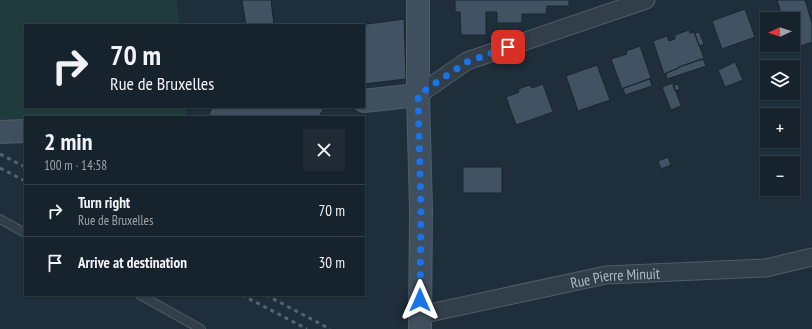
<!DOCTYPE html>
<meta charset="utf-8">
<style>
body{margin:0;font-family:"PT Sans Narrow",sans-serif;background:#1f2a34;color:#f1f3f6;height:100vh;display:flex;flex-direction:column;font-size:15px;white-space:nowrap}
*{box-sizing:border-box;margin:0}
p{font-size:13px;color:#9ea4a9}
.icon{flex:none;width:22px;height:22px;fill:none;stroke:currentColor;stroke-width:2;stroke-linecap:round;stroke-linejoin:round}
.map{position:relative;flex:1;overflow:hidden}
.side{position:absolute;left:24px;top:116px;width:341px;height:180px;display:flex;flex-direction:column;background:#16222c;border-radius:0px;box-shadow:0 1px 3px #0004,0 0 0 1px #353f48}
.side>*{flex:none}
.guide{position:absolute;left:24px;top:24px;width:341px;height:84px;border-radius:0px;box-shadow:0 1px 3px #0004,0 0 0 1px #353f48;background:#16222c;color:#f1f3f6;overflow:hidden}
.needle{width:26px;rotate:267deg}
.tools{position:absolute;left:760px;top:12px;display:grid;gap:8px}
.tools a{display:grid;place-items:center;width:40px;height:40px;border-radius:0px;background:#16222c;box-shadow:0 1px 3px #0004,0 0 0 1px #353f48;font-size:20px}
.pin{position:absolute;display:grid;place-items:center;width:34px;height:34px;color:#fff;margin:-17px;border-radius:8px;box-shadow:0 2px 6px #0006}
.me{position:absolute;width:44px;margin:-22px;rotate:0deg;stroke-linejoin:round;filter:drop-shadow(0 0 3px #0008)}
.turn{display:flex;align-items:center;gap:14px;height:84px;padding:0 20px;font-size:18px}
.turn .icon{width:52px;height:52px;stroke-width:2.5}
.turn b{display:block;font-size:28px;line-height:34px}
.round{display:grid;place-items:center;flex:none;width:42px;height:42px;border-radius:0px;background:#1f2a34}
.headline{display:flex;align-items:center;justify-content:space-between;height:68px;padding:0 20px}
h1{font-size:24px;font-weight:700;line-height:30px}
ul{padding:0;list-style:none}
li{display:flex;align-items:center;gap:12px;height:52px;padding:0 20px;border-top:1px solid #353f48}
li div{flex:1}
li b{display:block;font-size:15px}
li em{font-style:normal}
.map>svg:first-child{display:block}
.green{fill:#203b3b}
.building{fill:#415362;stroke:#1a2631}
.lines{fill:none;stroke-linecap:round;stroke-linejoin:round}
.lane-casing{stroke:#505d68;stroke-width:10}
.street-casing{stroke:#505d68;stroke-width:19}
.secondary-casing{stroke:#505d68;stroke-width:24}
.lane{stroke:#323f4a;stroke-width:8}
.street{stroke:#323f4a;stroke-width:17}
.secondary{stroke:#404f5e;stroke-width:22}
.rail{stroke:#536472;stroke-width:3;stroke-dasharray:4 4;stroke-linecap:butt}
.route{stroke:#1a73e8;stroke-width:7;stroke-dasharray:0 12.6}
.labels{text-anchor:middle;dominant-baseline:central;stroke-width:3.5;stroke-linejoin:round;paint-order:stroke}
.street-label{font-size:15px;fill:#acbac7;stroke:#18242f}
</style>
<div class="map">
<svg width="812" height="329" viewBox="0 0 812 329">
<rect width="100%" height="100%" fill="#1e2e3a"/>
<path class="green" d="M 0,0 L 177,0 L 179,25 L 25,25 L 25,107 L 186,107 L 187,117 L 25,117 L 25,131 L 0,132 Z"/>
<path class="building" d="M 242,0 L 271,0 L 274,25 L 246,25 Z
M 455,0 L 569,0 L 569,6 L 547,6 L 546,14 L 522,14 L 522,23 L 497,23 L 497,12 L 486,12 L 486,35 L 461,35 L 460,12 L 455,12 Z
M 777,0 L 805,0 L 812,23 L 812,42 L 779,54 L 776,45 L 793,45 L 793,19 L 783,19 Z
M 745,9 L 755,37 L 722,49 L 712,21 Z
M 404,19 L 406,79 L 364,84 L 364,25 L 360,25 Z
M 689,30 L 690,33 L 694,32 L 704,58 L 679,67 L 679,68 L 664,74 L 653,41 L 667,36 L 669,41 L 675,39 L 675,35 Z
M 699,32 L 704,44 L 699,46 L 695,33 Z
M 640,46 L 651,78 L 622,89 L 611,59 L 627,54 L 626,51 Z
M 703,59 L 706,66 L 667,79 L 666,73 L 679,68 L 679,67 Z
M 735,62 L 743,80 L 725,87 L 718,70 Z
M 597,65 L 610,100 L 578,111 L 566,76 Z
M 650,79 L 652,86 L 625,95 L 623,88 Z
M 673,83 L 681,106 L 671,110 L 662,87 Z
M 543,84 L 553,112 L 516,125 L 506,97 L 519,92 L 518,89 L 530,85 L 532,88 Z
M 678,84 L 680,89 L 675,91 L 673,85 Z
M 668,157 L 671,165 L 661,169 L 658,161 Z
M 463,167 L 502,167 L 502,193 L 463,193 Z"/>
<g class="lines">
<defs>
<path id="lane" d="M 0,219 L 25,233
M 140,295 L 201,329"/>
<g id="street">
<path d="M 418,95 L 467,61 L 646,0"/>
<path id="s1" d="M 420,315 L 606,275 L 766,268 L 812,257"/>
</g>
<path id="secondary" d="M 418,0 L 418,95 L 421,210 L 420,329
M 364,101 L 418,95
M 222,117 L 310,107
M 0,132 L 25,131"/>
</defs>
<use href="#lane" class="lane-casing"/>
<use href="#street" class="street-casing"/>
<use href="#secondary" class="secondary-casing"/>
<use href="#lane" class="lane"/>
<use href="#street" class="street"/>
<use href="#secondary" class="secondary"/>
<path class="rail" d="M 0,154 L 25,167
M 0,168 L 25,181
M 242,295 L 307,329
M 266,295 L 330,329"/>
</g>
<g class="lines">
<path class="route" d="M 420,300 L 421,210 L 418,95 L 467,62 L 508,47"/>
</g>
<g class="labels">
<g class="street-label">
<text stroke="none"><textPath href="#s1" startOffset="199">Rue Pierre Minuit</textPath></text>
</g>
</g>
</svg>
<div class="tools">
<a><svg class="needle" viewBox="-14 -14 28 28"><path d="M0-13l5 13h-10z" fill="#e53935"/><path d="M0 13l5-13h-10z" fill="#9ea4a9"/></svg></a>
<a><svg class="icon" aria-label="layers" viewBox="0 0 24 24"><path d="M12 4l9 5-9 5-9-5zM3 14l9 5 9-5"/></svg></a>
<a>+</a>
<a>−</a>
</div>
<div class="pin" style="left:508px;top:47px;background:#d93025"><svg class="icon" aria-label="arrive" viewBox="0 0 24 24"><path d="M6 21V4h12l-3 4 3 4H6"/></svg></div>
<svg class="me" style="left:420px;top:300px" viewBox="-20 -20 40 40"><path d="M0-17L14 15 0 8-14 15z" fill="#1a73e8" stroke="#fff" stroke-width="4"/></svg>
<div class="guide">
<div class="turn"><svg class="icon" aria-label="right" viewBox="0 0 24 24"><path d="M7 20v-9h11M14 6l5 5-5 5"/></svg><div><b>70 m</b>Rue de Bruxelles</div></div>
</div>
<section class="side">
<div class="headline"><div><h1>2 min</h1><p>100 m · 14:58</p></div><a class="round"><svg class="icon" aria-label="close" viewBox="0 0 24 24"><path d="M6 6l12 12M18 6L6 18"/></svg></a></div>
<ul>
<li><svg class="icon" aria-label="right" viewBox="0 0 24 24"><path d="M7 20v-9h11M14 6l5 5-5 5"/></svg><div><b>Turn right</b><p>Rue de Bruxelles</p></div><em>70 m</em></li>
<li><svg class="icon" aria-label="arrive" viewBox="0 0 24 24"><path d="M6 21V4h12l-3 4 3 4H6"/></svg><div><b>Arrive at destination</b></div><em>30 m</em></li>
</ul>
</section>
</div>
